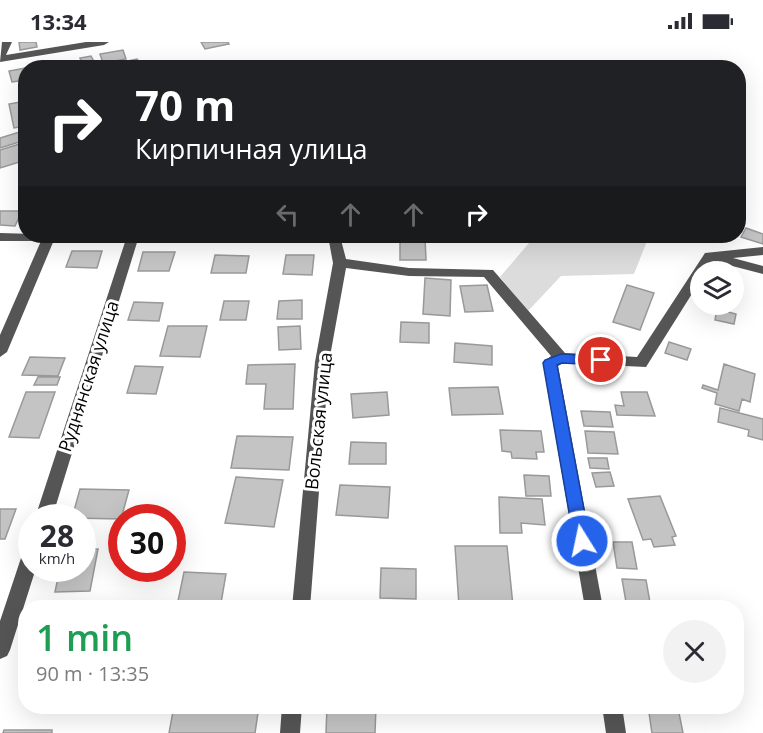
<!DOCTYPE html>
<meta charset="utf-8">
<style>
body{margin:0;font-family:"Open Sans",sans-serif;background:#f2f2f3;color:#2b2b33;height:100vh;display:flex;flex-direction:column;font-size:22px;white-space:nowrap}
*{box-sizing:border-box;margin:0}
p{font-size:20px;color:#7c7c81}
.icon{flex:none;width:33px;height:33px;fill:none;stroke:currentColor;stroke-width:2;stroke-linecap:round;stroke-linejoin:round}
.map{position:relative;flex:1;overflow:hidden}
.details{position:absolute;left:18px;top:558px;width:726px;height:114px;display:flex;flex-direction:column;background:#fff;border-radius:24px;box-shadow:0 6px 24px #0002}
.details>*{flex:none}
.hud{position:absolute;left:18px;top:18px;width:728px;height:183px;border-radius:24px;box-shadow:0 6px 24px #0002;background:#202124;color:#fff;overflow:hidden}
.buttons{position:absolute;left:690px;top:219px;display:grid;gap:12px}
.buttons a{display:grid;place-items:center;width:54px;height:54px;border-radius:50%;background:#fff;box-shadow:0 6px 24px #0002;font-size:30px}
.speed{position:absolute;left:18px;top:462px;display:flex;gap:12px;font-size:30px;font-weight:700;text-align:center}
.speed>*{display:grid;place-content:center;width:78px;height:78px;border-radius:50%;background:#fff;box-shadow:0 6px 24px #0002;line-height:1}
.speed small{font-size:15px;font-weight:400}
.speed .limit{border:9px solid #d22;background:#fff;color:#111}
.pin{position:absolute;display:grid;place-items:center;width:51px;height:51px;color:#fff;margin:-26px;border:3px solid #fff;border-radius:50%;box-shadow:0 2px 6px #0007}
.me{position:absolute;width:66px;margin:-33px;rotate:350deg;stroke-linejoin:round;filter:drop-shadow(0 0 4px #0008)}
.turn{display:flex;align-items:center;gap:21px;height:126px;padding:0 18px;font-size:27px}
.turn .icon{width:78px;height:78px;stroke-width:2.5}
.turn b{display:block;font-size:42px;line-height:51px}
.lanes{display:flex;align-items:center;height:57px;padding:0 18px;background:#0003;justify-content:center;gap:30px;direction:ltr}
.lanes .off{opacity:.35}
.round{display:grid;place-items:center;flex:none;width:63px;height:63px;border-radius:32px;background:#f2f2f3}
.summary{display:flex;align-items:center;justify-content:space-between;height:102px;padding:0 18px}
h1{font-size:36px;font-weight:600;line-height:45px;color:#1e9e55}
.status{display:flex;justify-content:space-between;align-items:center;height:42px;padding:0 30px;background:#fff;direction:ltr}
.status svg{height:16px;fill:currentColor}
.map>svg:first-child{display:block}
.green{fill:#dcdcdc}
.building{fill:#c4c4c4;stroke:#999;stroke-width:1.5}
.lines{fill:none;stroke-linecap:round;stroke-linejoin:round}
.minor{fill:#555;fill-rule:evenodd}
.route{fill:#2563eb;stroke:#184099;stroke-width:1.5}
.labels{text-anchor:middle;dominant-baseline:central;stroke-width:6;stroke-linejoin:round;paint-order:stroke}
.street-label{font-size:18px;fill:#000;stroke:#fff}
</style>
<div class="status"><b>13:34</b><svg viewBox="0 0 49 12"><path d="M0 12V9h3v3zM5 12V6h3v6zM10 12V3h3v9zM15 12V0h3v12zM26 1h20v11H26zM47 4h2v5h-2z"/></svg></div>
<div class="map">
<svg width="763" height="691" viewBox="0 0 763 691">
<rect width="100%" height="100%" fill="#fff"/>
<path class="green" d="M 535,194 L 649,194 L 634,232 L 561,234 L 528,269 L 500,235 Z"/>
<path class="building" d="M 19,0 L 36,0 L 37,5 L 20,8 Z
M 201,0 L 228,0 L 229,2 L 205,7 Z
M 123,8 L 126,17 L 103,21 L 100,12 Z
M 91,14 L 96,23 L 84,26 L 80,16 Z
M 137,17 L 144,26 L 134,26 L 128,19 Z
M 60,20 L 61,26 L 28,26 Z
M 26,26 L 26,38 L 12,40 L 9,29 Z
M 26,59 L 26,84 L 14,86 L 9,62 Z
M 26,88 L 26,98 L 0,106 L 0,96 Z
M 26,100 L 26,118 L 0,126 L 0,108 Z
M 0,169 L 22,169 L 15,184 L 0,183 Z
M 746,186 L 763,192 L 763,202 L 741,195 Z
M 400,195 L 425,196 L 426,218 L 400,218 Z
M 72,209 L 102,209 L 97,226 L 66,225 Z
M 143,210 L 175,210 L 169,229 L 138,229 Z
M 215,213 L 249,214 L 246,231 L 211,231 Z
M 286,213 L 314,213 L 312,233 L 283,232 Z
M 425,236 L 451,238 L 450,274 L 423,272 Z
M 487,243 L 493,269 L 465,270 L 460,244 Z
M 627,243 L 654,251 L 640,288 L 613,280 Z
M 302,258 L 302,277 L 277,277 L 279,259 Z
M 224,259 L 249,259 L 246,278 L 220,278 Z
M 134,260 L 163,261 L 159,279 L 128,278 Z
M 717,267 L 736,272 L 734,282 L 715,278 Z
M 401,280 L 429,281 L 429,301 L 400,300 Z
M 168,284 L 207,284 L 200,315 L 160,314 Z
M 300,284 L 301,307 L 279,308 L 278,285 Z
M 669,300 L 691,307 L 687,318 L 665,311 Z
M 455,301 L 492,304 L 492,323 L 454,320 Z
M 30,315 L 65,316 L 58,334 L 22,333 Z
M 295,322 L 293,367 L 264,367 L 266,342 L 246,342 L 248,323 Z
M 724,322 L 755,332 L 750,360 L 742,357 L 739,369 L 715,362 L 717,351 L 702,346 L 703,343 L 718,348 Z
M 135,324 L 163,325 L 156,352 L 127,351 Z
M 38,335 L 60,335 L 57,343 L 34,343 Z
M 498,345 L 503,372 L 452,373 L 449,346 Z
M 26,350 L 55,350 L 39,396 L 9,395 Z
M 387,350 L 389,373 L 353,376 L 351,352 Z
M 621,350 L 647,350 L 655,374 L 617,373 L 615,363 L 624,364 Z
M 720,366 L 763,377 L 763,398 L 748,394 L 749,388 L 718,380 Z
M 581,369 L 610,370 L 613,385 L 584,384 Z
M 500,388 L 541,389 L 544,410 L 536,410 L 537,417 L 512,416 L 511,410 L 502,409 Z
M 585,389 L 614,390 L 618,412 L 588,411 Z
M 237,394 L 293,395 L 289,428 L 231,426 Z
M 351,400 L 386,401 L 386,422 L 349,422 Z
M 588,416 L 607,416 L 609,427 L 590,426 Z
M 610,430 L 614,444 L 596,445 L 592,431 Z
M 524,433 L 549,434 L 551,454 L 526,454 Z
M 236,435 L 283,438 L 274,485 L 225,481 Z
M 340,443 L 390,445 L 388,476 L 336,473 Z
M 80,447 L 129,448 L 121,477 L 72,476 Z
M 660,454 L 676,494 L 672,495 L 675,503 L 654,505 L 651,497 L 643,498 L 628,457 Z
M 499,455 L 542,457 L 545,483 L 521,481 L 522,491 L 500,491 Z
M 0,467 L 16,467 L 5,497 L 0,497 Z
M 613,500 L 632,500 L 637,527 L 617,526 Z
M 455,504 L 507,504 L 513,564 L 459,564 Z
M 98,507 L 90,549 L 55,550 L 60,526 L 82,526 L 82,508 Z
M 381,526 L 416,527 L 416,557 L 380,556 Z
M 184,530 L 226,532 L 221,561 L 178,559 Z
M 622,537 L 646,538 L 651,566 L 627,566 Z
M 174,664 L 259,664 L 255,691 L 169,691 Z
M 327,664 L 376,664 L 375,691 L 326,691 Z
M 648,664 L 678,666 L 683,691 L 652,691 Z
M 4,688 L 52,688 L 52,691 L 3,691 Z"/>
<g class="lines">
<path class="minor" d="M 2,0 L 12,0 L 6,13 L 86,0 L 109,0 L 104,3 L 0,20 Z
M 0,191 L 100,194 L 94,198 L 54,198 L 7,310 L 0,315 L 0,293 L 41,199 L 0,199 Z
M 127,194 L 139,194 L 52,476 L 35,476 Z
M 328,194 L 340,194 L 346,217 L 409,226 L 493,228 L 565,311 L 637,315 L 705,211 L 763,205 L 763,213 L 733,216 L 763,224 L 763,232 L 713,219 L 707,230 L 700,230 L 700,239 L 646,325 L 563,321 L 558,324 L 603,566 L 585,566 L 543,321 L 551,314 L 484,235 L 409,234 L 346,226 L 329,320 L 310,566 L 292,566 L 315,320 L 333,221 Z
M 32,502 L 32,526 L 36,526 L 10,608 L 7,614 L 0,617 L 0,579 L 23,510 L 26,505 Z
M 282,664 L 302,664 L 300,691 L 280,691 Z
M 602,664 L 622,664 L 626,691 L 606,691 Z"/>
</g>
<path class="route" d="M 561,312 L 601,314 L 608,318 L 601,323 L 562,321 L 557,323 L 590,499 L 587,504 L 582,506 L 576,504 L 574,499 L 543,321 L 545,318 Z"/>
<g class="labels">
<g class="street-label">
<text transform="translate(88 334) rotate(-72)">Руднянская улица</text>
<text transform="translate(318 379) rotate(-84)">Вольская улица</text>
</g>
</g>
</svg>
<div class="buttons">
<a><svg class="icon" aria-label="layers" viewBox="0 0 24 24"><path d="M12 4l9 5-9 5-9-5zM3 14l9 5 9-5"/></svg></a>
</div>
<div class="speed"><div>28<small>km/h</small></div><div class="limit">30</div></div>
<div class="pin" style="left:601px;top:318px;background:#d93025"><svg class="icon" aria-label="arrive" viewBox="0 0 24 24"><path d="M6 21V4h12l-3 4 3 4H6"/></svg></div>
<svg class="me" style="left:582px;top:499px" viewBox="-20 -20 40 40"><circle r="17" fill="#2563eb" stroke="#fff" stroke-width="3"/><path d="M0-11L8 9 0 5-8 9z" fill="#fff"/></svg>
<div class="hud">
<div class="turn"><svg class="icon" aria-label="right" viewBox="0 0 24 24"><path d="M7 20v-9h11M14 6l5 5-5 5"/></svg><div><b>70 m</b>Кирпичная улица</div></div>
<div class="lanes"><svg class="icon off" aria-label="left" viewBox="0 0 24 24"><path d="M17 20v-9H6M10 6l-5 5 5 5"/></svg><svg class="icon off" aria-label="ahead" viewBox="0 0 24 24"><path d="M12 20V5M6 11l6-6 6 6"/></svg><svg class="icon off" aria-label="ahead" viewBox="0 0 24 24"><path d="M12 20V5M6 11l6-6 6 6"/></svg><svg class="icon" aria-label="right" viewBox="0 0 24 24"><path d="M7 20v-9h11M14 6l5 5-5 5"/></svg></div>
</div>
<section class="details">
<div class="summary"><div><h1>1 min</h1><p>90 m · 13:35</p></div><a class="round"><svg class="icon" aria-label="close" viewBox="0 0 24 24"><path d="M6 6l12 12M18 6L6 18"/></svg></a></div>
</section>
</div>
